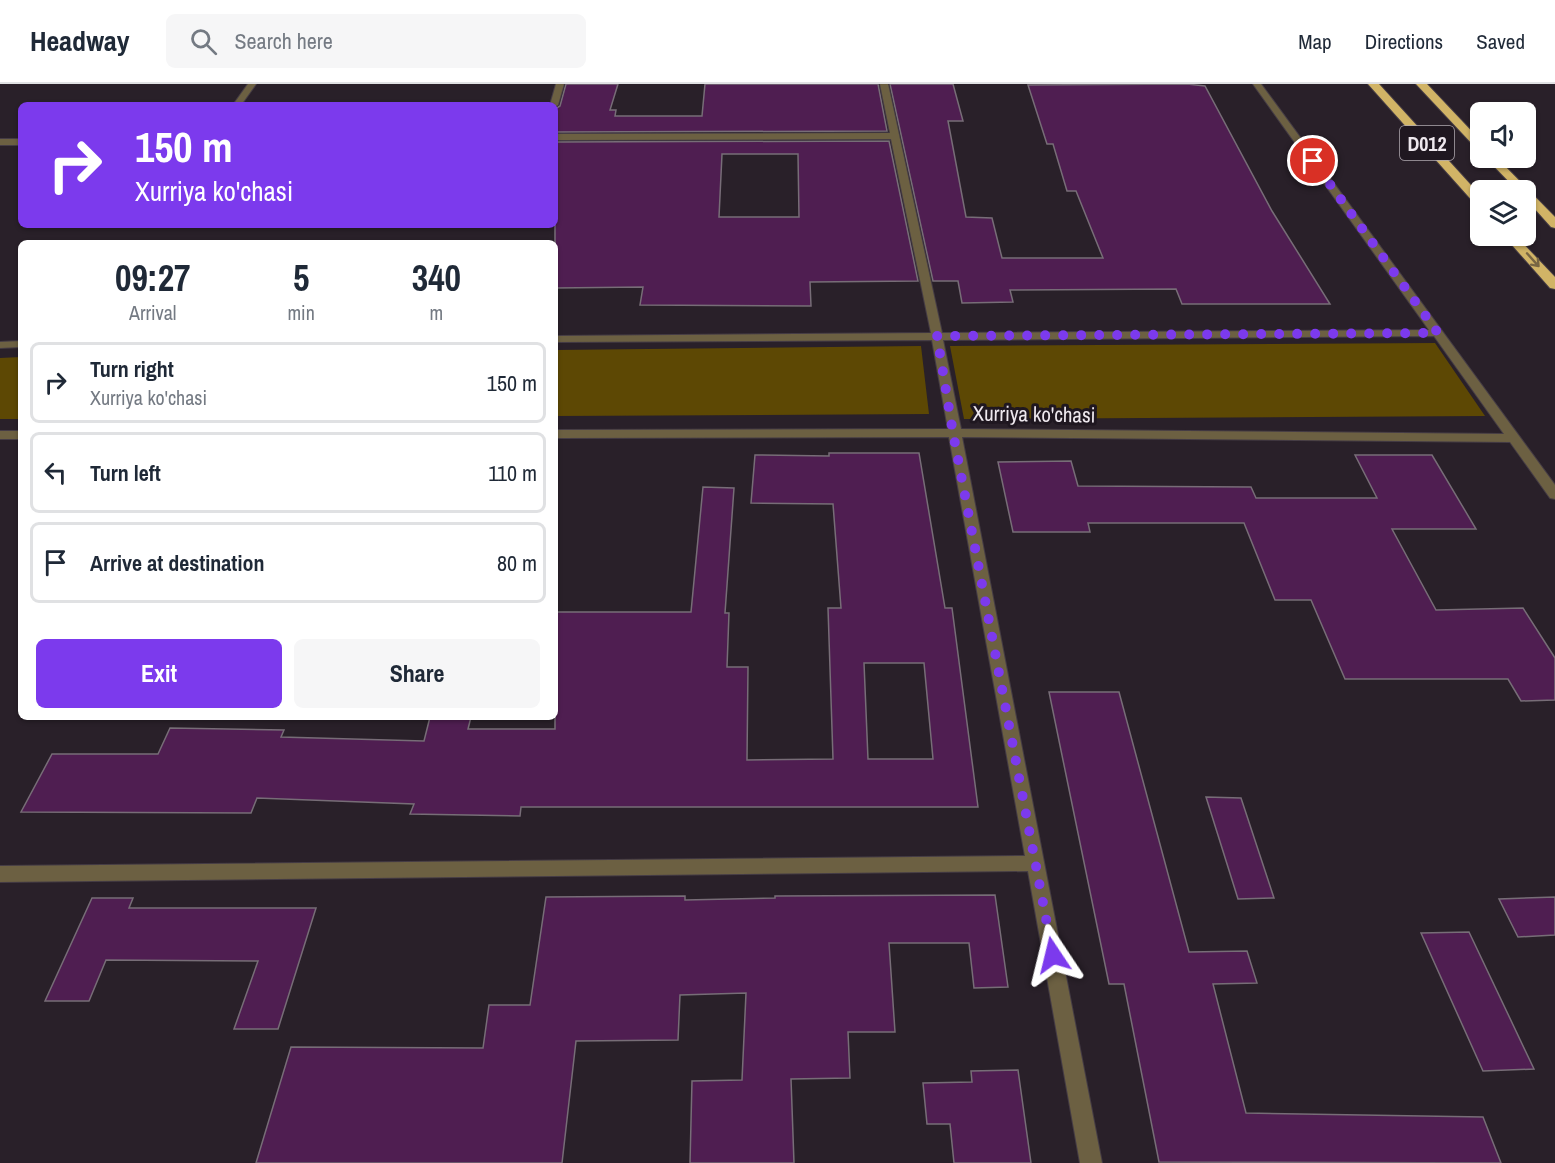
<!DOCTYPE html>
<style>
body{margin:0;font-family:"Archivo Narrow",sans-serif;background:#f6f6f7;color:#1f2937;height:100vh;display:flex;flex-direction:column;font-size:22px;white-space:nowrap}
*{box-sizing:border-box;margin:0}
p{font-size:20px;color:#747a83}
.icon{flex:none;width:33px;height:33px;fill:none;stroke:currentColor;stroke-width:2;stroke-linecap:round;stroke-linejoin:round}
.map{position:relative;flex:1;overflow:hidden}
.drawer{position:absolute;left:18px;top:156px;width:540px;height:480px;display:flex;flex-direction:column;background:#fff;border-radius:9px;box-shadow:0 2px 4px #0004}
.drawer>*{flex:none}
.guide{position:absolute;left:18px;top:18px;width:540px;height:126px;border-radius:9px;box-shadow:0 2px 4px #0004;background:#7c3aed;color:#fff;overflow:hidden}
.fabs{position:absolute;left:1470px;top:18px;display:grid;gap:12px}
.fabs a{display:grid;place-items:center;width:66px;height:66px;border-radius:9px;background:#fff;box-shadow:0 2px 4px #0004;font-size:30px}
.pin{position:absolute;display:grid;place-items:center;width:51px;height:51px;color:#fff;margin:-26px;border:3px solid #fff;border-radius:50%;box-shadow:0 2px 6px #0007}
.me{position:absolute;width:66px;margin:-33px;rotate:350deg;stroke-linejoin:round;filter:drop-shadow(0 0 4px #0008)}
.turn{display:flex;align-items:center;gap:21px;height:126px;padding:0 18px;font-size:27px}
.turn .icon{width:78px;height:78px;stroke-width:2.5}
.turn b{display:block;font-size:42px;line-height:51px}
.eta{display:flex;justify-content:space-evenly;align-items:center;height:102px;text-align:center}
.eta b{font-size:36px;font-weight:700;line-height:42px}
.primary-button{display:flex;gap:12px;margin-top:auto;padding:12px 18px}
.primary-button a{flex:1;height:69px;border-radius:9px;background:#7c3aed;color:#fff;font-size:24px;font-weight:700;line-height:69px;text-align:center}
.primary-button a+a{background:#f6f6f7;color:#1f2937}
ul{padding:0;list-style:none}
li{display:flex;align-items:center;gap:18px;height:81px;margin:0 12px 9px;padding:0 6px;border:3px solid #e0e1e3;border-radius:9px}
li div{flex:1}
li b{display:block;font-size:22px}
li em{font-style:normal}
header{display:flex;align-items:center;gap:36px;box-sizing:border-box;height:84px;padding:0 30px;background:#fff;border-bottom:2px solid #e0e1e3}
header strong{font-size:28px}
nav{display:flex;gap:33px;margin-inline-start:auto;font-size:21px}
.search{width:420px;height:54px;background:#f6f6f7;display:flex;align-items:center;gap:15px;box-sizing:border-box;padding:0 21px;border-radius:9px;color:#747a83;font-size:22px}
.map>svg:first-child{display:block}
.green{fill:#5d4804}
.building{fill:#4f1e51;stroke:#776d77;stroke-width:1.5;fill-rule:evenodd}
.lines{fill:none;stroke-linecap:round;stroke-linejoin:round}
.minor-casing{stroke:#453c45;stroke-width:2}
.highway-casing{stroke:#453c45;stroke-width:2}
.minor{fill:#6c6042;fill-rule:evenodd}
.highway{fill:#d1b466;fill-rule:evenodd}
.oneway{stroke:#786643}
.route{stroke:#7c3aed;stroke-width:10;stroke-dasharray:0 18}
.labels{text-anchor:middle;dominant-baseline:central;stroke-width:6;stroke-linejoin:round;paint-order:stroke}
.shield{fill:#1f1720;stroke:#b0a9b0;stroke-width:1.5}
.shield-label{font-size:20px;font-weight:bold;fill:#eee8ee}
.street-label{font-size:21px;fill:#eee8ee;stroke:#1f1720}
</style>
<header>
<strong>Headway</strong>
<div class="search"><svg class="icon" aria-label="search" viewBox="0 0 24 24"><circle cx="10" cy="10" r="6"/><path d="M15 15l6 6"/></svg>Search here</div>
<nav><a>Map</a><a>Directions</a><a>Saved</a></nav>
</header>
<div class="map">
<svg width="1555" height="1079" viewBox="0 0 1555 1079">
<rect width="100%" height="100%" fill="#292029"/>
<path class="green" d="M 1435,259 L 1485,332 L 964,335 L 950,262 Z
M 921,262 L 929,330 L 555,332 L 555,266 Z
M 21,273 L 21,335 L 0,335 L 0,274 Z"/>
<path class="building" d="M 566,0 L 618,0 L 610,26 L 616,26 L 615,32 L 702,32 L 705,0 L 878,0 L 887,47 L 555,48 L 555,25 L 560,22 Z
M 890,0 L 953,0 L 963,37 L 948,37 L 966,133 L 992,134 L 1002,174 L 1103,174 L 1076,107 L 1067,107 L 1053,60 L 1047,60 L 1028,1 L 1187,0 L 1205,2 L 1272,127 L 1330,220 L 1182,220 L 1176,205 L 1010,206 L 1013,218 L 962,219 L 958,197 L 933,197 Z
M 889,57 L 918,197 L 810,198 L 811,222 L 640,221 L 643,203 L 555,204 L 555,58 ZM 722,70 L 798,70 L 799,133 L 719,133 Z
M 829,369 L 919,369 L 945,524 L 952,524 L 978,723 L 521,723 L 520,732 L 410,730 L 414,720 L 257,714 L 251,729 L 21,728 L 52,670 L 158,670 L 170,644 L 284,646 L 281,653 L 424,657 L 430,633 L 471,633 L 468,645 L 555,645 L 555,528 L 691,528 L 703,403 L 734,404 L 725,529 L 729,529 L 727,583 L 748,583 L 747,676 L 833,675 L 828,524 L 841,524 L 833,420 L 751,419 L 755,371 L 829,372 ZM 864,579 L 924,579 L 933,675 L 868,675 Z
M 1355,371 L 1432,371 L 1476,445 L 1392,445 L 1436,526 L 1523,524 L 1555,574 L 1555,616 L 1521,617 L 1508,595 L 1345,595 L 1311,516 L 1275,516 L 1244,439 L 1088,439 L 1090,448 L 1013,448 L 998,378 L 1071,377 L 1078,402 L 1251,403 L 1256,414 L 1377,414 Z
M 1049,608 L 1119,608 L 1189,868 L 1247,867 L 1257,899 L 1213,900 L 1246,1029 L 1483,1033 L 1501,1079 L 1159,1078 L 1124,900 L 1109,900 Z
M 1206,713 L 1241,714 L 1274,814 L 1238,815 Z
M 995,811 L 1008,903 L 974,904 L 969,859 L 889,859 L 895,948 L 848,948 L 850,994 L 791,995 L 794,1079 L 690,1079 L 692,997 L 742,996 L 746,909 L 680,911 L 678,956 L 576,957 L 562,1079 L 256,1079 L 291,963 L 483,964 L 489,921 L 530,921 L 546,813 L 685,812 L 685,816 L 775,814 L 775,812 Z
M 1555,813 L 1555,851 L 1518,853 L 1499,815 Z
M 92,814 L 133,814 L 129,824 L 316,824 L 278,945 L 234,945 L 258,877 L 106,876 L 89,917 L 45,917 Z
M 1469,848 L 1534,985 L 1483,987 L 1421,849 Z
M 1018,986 L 1031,1079 L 954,1079 L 950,1040 L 927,1040 L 923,999 L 972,998 L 971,987 Z"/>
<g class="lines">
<defs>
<path id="minor" d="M 248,0 L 256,0 L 241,21 L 233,21 Z
M 556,0 L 564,0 L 558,21 L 555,23 L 555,21 L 550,21 Z
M 880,0 L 888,0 L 942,249 L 1429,246 L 1253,0 L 1261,0 L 1555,401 L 1555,415 L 1550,414 L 1510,358 L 962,353 L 1102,1079 L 1080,1079 L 1028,787 L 0,798 L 0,782 L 1025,772 L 949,353 L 555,354 L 555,346 L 948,345 L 932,256 L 555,258 L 555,252 L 931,249 L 891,55 L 555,56 L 555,50 L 890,49 ZM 1434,252 L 1504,350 L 961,345 L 943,256 Z
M 0,55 L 21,55 L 21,61 L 0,61 Z
M 21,257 L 21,263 L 0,264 L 0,258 Z
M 0,347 L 21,347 L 21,355 L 0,355 Z"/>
<path id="highway" d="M 1368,0 L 1379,0 L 1480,111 L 1480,121 L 1476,121 Z
M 1416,0 L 1427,0 L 1480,56 L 1480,65 L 1476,64 Z
M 1486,74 L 1497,74 L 1555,133 L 1555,144 L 1551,143 L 1526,115 L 1526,106 L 1517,106 Z
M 1504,152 L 1516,152 L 1555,193 L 1555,205 L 1550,204 Z"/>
</defs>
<use href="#minor" class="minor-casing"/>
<use href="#highway" class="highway-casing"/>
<use href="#minor" class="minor"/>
<use href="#highway" class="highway"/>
</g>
<defs><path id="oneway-shaft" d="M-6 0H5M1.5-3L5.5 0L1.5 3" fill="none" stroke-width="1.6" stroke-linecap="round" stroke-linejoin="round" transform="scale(1.5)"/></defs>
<use class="oneway" href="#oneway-shaft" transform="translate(1533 176) rotate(48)"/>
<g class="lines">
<path class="route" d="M 1053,871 L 953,349 L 937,252 L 1438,249 L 1313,77"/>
</g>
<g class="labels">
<rect class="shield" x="1400" y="42" width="54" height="34" rx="4.5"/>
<g class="shield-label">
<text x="1427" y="59">D012</text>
</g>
<g class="street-label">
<text transform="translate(1034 330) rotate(1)">Xurriya ko'chasi</text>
</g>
</g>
</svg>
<div class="fabs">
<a><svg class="icon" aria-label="sound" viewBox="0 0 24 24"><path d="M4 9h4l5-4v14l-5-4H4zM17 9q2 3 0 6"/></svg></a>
<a><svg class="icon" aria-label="layers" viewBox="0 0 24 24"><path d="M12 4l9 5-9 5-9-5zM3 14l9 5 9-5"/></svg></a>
</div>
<div class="pin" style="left:1313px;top:77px;background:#d93025"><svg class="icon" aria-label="arrive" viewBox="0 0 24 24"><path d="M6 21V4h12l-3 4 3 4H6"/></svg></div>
<svg class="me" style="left:1053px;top:871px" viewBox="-20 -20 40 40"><path d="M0-17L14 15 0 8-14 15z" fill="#7c3aed" stroke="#fff" stroke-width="4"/></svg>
<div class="guide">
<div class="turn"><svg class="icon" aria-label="right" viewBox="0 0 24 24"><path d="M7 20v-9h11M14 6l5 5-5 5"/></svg><div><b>150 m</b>Xurriya ko'chasi</div></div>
</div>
<section class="drawer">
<div class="eta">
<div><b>09:27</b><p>Arrival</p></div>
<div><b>5</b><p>min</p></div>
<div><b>340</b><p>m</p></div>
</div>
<ul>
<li><svg class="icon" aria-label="right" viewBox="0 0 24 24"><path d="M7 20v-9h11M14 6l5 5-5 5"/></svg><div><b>Turn right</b><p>Xurriya ko'chasi</p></div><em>150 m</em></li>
<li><svg class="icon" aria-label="left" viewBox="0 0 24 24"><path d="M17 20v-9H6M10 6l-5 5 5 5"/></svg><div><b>Turn left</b></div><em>110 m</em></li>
<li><svg class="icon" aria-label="arrive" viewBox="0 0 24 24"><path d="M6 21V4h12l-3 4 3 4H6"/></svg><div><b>Arrive at destination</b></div><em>80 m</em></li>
</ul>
<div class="primary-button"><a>Exit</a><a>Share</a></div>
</section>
</div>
